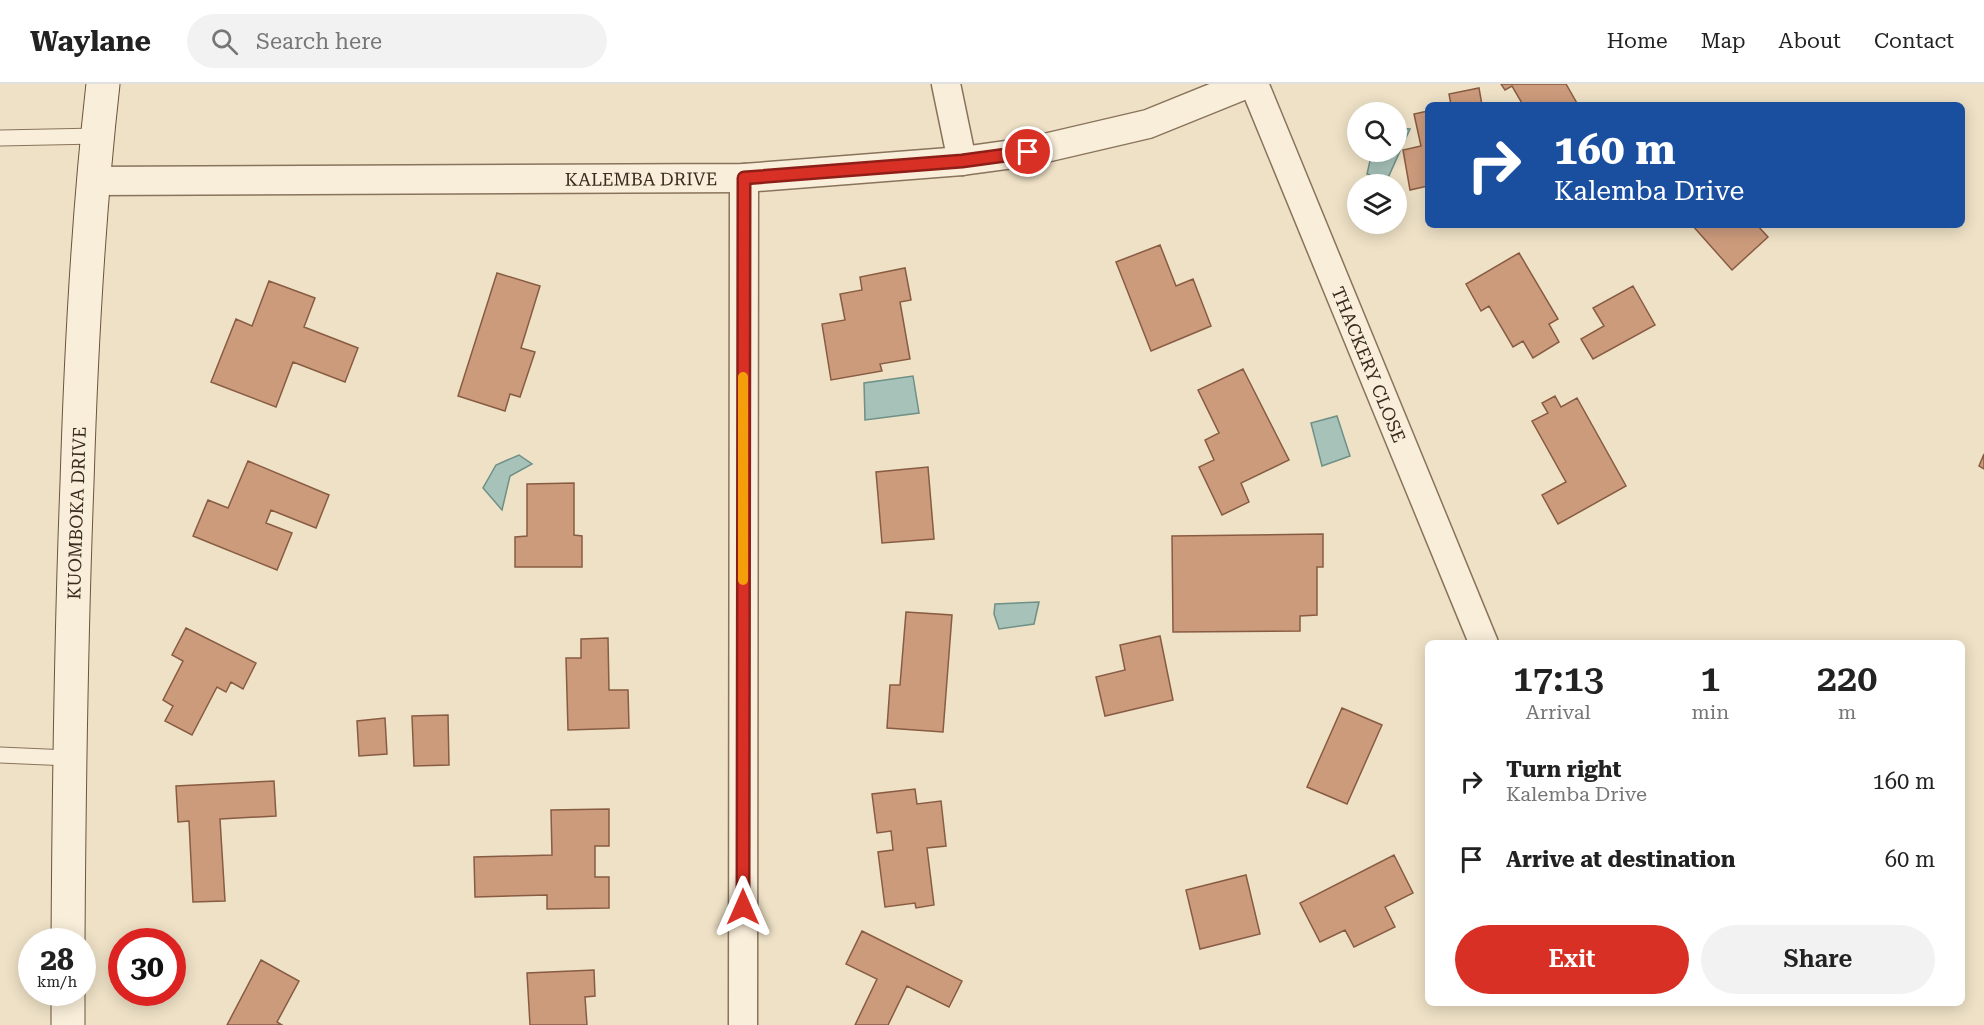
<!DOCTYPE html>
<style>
body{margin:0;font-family:"Roboto Serif",serif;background:#f2f2f2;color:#222;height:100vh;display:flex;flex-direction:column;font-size:22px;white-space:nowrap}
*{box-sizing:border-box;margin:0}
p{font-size:20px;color:#767676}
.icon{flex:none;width:33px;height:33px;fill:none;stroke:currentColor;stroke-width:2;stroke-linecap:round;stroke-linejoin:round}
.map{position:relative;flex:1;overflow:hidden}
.panel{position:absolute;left:1425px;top:556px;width:540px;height:366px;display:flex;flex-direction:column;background:#fff;border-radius:9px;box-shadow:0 3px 15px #0003}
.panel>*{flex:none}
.hud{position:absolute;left:1425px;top:18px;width:540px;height:126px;border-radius:9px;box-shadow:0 3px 15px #0003;background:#1a4fa0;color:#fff;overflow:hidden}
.fabs{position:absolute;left:1347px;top:18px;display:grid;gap:12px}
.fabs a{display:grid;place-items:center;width:60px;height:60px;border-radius:50%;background:#fff;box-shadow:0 3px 15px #0003;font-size:30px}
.speed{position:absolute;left:18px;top:844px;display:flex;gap:12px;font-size:30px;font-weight:700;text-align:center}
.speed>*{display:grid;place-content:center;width:78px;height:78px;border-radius:50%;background:#fff;box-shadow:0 3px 15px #0003;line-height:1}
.speed small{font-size:15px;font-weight:400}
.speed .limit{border:9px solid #d22;background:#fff;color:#111}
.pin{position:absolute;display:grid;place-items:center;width:51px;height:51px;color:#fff;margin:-26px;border:3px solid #fff;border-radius:50%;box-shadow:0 2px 6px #0007}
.me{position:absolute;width:66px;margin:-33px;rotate:0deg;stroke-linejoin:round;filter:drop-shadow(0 0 4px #0008)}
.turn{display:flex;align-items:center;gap:21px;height:126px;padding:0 30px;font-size:27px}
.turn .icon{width:78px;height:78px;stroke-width:2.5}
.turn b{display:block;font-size:42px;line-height:51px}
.eta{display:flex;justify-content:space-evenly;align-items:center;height:102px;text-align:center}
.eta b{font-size:36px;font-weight:600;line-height:42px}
.button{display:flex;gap:12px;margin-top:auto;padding:12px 30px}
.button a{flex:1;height:69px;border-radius:36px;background:#d93025;color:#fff;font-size:24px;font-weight:600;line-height:69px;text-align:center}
.button a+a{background:#f2f2f2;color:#222}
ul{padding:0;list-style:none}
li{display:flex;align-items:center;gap:18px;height:78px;padding:0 30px}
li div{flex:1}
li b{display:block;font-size:22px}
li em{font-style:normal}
header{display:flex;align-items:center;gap:36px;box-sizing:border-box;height:84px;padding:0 30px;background:#fff;border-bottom:2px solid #e0e0e0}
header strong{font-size:28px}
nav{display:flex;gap:33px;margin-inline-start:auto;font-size:21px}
.search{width:420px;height:54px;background:#f2f2f2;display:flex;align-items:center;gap:15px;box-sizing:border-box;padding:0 21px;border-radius:33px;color:#767676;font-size:22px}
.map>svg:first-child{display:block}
.water{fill:#a7c2b9;stroke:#6e9087;stroke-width:1.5}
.building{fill:#cc9b7c;stroke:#885c42;stroke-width:1.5}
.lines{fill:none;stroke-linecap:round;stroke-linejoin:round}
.service-casing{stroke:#89735c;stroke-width:17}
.minor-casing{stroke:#89735c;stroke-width:31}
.secondary-casing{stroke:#6b543f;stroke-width:35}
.service{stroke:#f9eed9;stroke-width:15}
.minor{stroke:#f9eed9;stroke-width:28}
.secondary{stroke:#f9eed9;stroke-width:33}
.route-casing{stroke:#8d1f18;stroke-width:15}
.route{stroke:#d93025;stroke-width:10}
.slow{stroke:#f59e0b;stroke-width:10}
.labels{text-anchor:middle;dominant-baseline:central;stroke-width:4.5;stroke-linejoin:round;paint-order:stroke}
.street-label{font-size:18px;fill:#392b1f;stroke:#f5ebd5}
</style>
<header>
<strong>Waylane</strong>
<div class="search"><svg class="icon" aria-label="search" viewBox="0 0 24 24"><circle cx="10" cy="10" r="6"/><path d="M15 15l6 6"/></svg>Search here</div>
<nav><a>Home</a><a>Map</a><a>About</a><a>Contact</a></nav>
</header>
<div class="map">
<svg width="1984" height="941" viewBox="0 0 1984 941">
<rect width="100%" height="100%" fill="#eee1c6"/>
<path class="water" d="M 1397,44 L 1410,45 L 1387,96 L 1367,90 L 1372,68 L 1396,68 Z
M 913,292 L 919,329 L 865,336 L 864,299 Z
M 1337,332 L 1350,372 L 1322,382 L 1311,339 Z
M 519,371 L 532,380 L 510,392 L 502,426 L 483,404 L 496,381 Z
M 1039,518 L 1034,540 L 999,545 L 994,530 L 995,520 Z"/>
<path class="building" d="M 1501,0 L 1566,0 L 1578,21 L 1523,21 L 1512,2 L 1505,6 Z
M 1479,4 L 1482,21 L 1451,21 L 1449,10 Z
M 1428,27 L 1428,102 L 1410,106 L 1403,66 L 1421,62 L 1414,30 Z
M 1692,141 L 1757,141 L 1768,153 L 1732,186 Z
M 1160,161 L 1176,202 L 1193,195 L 1211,242 L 1151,267 L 1116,178 Z
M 1519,169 L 1558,235 L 1549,240 L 1559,258 L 1533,274 L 1523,257 L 1513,263 L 1489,222 L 1481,227 L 1466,200 Z
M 905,184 L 911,216 L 900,218 L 910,275 L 880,280 L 882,287 L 831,296 L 822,240 L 845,236 L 840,210 L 862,206 L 860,193 Z
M 497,189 L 540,202 L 521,264 L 535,268 L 520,313 L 510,310 L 505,327 L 458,312 Z
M 269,197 L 315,214 L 304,243 L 358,264 L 345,298 L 293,278 L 276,323 L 211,298 L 236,235 L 252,242 Z
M 1633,202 L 1655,241 L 1593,275 L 1581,255 L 1604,242 L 1593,224 Z
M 1243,285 L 1289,376 L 1241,399 L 1249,418 L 1222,431 L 1199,383 L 1214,376 L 1205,356 L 1219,349 L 1198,306 Z
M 1555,312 L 1561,323 L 1577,314 L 1626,402 L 1558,440 L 1542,411 L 1566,398 L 1532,337 L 1548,329 L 1542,319 Z
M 1984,370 L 1984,385 L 1979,382 Z
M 248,377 L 329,411 L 316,444 L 271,426 L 266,439 L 292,449 L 277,486 L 193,452 L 208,416 L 228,424 Z
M 928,383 L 934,455 L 882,459 L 876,388 Z
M 574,399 L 574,451 L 582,452 L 582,483 L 515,483 L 515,453 L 527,452 L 527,400 Z
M 1323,450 L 1323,483 L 1317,483 L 1317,531 L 1300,532 L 1300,547 L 1173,548 L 1172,452 Z
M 906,528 L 952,531 L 943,648 L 887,644 L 890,601 L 900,601 Z
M 186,544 L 256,579 L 243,605 L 231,598 L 226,608 L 217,603 L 192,651 L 165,637 L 173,622 L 163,616 L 183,577 L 172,571 Z
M 1160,552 L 1173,616 L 1105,632 L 1096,593 L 1125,586 L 1120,561 Z
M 608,554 L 609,606 L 628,606 L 629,644 L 568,646 L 566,574 L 581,574 L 581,555 Z
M 1342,624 L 1382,641 L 1347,720 L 1307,703 Z
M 448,631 L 449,681 L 414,682 L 412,632 Z
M 385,634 L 387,670 L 359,672 L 357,637 Z
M 274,697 L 276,732 L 220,735 L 225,817 L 193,818 L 189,737 L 178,738 L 176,702 Z
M 915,705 L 917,720 L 941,717 L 946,762 L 927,764 L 934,821 L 916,824 L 915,819 L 885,823 L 878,768 L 893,766 L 891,747 L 877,749 L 872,710 Z
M 609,725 L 609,762 L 595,762 L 595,793 L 609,793 L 609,824 L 547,825 L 547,811 L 475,813 L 474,773 L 552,771 L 551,726 Z
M 1394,771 L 1413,809 L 1385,823 L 1395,843 L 1354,863 L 1345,846 L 1320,858 L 1300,819 Z
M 1246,791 L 1260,850 L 1200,865 L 1186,806 Z
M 862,847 L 962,897 L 949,923 L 907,902 L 888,941 L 855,941 L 877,895 L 846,880 Z
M 261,876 L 299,897 L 277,938 L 282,941 L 227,941 Z
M 594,886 L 595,912 L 585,913 L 587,941 L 530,941 L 527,889 Z"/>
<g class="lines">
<defs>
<path id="service" d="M 0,54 L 97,52
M 0,671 L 69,674"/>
<g id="minor">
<path d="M 946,0 L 962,77"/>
<path id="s1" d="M 1254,0 L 1484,560"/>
<path id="s2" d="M 93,97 L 744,94 L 962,77 L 1028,68 L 1148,40 L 1247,0"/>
<path d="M 743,941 L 744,94"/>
</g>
<g id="secondary">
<path id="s3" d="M 68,858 C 69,705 71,552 77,399 C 81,265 88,133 103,0"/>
<path d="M 68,941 L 68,909"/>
</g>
</defs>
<use href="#service" class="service-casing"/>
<use href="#minor" class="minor-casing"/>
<use href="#secondary" class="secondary-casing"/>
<use href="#service" class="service"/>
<use href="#minor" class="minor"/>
<use href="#secondary" class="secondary"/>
</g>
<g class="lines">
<defs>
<path id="route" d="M 743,823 L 744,94 L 962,77 L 1028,68"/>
</defs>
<use href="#route" class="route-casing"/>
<use href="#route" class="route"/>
<path class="slow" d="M 743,496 L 743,293"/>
</g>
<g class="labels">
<g class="street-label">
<text stroke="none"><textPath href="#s2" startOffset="548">KALEMBA DRIVE</textPath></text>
<text stroke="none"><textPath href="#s1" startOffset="303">THACKERY CLOSE</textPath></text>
<text stroke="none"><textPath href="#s3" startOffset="429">KUOMBOKA DRIVE</textPath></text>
</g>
</g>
</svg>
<div class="fabs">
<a><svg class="icon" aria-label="search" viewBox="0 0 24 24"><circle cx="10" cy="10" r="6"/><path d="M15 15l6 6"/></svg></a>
<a><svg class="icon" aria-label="layers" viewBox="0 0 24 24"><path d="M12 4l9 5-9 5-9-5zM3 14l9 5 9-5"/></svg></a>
</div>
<div class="speed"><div>28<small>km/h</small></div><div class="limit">30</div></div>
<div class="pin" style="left:1028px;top:68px;background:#d93025"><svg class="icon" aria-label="arrive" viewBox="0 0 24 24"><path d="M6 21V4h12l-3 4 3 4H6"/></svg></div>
<svg class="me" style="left:743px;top:823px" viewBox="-20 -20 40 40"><path d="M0-17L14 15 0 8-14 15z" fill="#d93025" stroke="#fff" stroke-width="4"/></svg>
<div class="hud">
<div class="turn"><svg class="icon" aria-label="right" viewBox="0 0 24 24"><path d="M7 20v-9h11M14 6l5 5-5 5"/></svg><div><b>160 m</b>Kalemba Drive</div></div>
</div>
<section class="panel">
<div class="eta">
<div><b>17:13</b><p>Arrival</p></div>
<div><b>1</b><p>min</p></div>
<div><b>220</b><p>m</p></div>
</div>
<ul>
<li><svg class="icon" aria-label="right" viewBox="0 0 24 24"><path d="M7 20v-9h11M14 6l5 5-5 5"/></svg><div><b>Turn right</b><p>Kalemba Drive</p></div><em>160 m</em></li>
<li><svg class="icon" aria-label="arrive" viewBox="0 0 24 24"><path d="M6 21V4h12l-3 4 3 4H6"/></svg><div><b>Arrive at destination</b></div><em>60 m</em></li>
</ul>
<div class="button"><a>Exit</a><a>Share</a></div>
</section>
</div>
